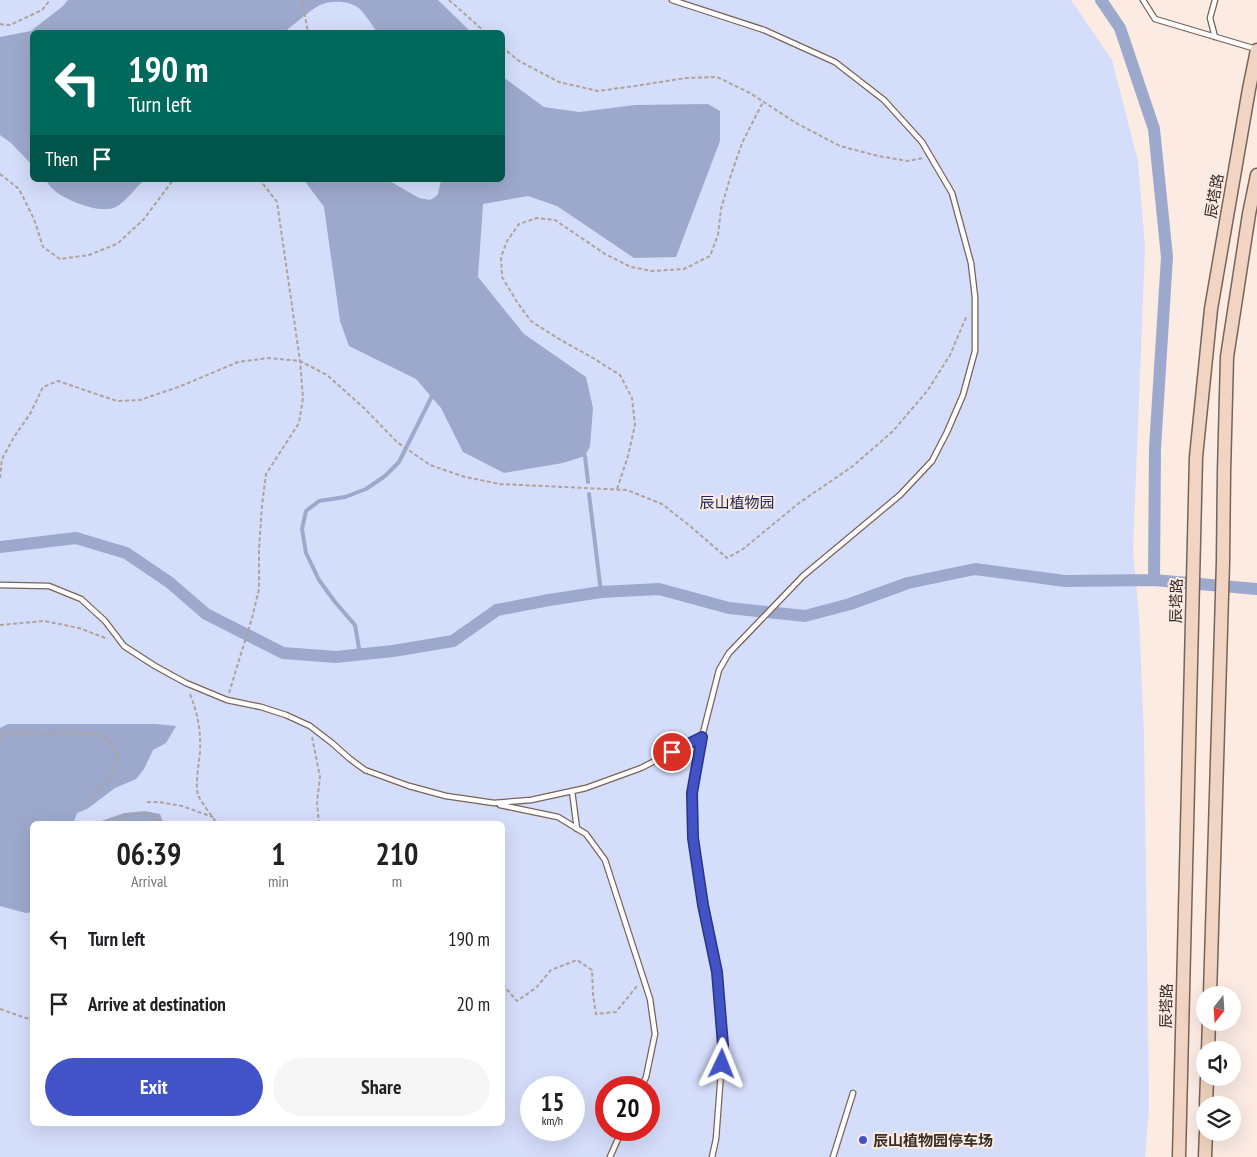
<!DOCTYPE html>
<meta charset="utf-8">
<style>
body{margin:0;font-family:"PT Sans Narrow","Noto Sans SC",sans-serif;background:#f6f6f6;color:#202124;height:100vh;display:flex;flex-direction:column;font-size:19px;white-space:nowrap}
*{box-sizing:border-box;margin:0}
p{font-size:16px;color:#757577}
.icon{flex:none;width:28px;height:28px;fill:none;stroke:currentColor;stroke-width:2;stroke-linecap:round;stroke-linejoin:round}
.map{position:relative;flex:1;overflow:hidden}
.sheet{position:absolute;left:30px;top:821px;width:475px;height:305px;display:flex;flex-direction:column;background:#fff;border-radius:8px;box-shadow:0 5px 20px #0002}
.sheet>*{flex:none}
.top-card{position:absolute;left:30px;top:30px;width:475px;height:152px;border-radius:8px;box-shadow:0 5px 20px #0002;background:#00695c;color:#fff;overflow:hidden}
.needle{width:32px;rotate:197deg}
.tools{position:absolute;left:1196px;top:986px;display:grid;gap:10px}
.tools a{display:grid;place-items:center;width:45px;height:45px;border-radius:50%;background:#fff;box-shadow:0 5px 20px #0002;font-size:25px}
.speed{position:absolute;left:520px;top:1076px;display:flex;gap:10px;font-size:25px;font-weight:700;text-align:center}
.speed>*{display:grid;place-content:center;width:65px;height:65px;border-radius:50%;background:#fff;box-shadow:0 5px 20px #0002;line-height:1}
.speed small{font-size:12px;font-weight:400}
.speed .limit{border:8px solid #d22;background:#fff;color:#111}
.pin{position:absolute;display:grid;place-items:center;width:42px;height:42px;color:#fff;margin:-21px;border:2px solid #fff;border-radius:50%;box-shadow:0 1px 5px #0007}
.me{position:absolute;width:55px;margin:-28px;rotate:2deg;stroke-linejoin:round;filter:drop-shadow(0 0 4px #0008)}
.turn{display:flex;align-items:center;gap:18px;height:105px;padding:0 15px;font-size:22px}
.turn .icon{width:65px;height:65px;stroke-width:2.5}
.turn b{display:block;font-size:35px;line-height:42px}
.then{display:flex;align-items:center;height:48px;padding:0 15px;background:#0003;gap:10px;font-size:19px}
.eta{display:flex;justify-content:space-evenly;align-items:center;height:85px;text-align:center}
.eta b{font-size:30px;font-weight:800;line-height:35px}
.action{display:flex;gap:10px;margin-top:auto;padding:10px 15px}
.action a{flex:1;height:58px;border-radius:30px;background:#4153c7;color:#fff;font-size:20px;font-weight:800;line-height:58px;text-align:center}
.action a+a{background:#f6f6f6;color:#202124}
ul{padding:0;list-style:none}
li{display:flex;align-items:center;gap:15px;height:65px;padding:0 15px}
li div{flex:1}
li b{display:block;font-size:19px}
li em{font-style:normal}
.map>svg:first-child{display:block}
.green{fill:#d4ddfa;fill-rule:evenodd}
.water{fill:#9da9cc}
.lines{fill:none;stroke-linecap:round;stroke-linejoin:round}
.stream{stroke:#9da9cc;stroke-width:4}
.canal{stroke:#9da9cc;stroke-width:12}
.lane-casing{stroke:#796357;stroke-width:7}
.secondary-casing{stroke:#796357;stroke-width:15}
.path{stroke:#b0a29b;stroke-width:2;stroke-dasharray:4 2.5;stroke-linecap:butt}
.lane{stroke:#fff;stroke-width:4.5}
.secondary{stroke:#f1d4c1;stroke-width:12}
.route-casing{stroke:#2a3681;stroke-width:12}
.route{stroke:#4153c7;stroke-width:9}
.poi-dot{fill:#4153c7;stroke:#fbebe3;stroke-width:2}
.labels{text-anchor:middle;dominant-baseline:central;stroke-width:4;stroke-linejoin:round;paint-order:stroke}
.street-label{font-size:15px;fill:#382e28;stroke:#fbebe3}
.park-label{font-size:15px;fill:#1e2755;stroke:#fbebe3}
.poi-label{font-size:15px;font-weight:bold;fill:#382e28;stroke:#fbebe3;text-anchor:start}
</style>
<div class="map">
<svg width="1257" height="1157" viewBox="0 0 1257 1157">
<rect width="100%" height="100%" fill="#fbebe3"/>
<path class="green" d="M 0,0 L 1071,0 L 1112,60 L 1138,161 L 1145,248 L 1133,550 L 1139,617 L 1144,735 L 1149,1106 L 1145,1157 L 0,1157 ZM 32,32 L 502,32 L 502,180 L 32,180 ZM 32,824 L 502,824 L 502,1124 L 32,1124 ZM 531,1088 L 574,1088 L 574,1130 L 531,1130 ZM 606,1088 L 649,1088 L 649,1130 L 606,1130 Z"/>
<path class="water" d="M 68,0 L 438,0 L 471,32 L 377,32 C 372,25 367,17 361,10 C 351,0 331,0 320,5 C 309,11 297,22 288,29 L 286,32 L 32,32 L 32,165 L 11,143 L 0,135 L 0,37 L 31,31 L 63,6 Z
M 503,77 L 544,107 L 579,112 L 635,105 L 708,104 L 720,111 L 720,141 L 676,257 L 634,258 L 557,206 L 528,196 L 483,204 L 478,277 L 524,334 L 586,377 L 593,408 L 590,446 L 585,456 L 563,463 L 504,473 L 463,452 L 441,408 L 416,379 L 349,346 L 340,321 L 324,207 L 304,180 L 388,180 L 419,198 L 430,200 L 435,197 L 438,194 L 441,180 L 502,180 Z
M 46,180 L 144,180 C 137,187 124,203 116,207 C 101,215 64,200 53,189 C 50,187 48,183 46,180 Z
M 8,724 L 156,724 L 176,726 L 166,743 L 153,750 L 144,769 L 136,779 L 115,788 L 87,809 L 77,813 L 74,821 L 76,824 L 32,824 L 32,912 L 26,913 L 0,906 L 0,728 Z
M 145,811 L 160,814 L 164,824 L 93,824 L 124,813 Z"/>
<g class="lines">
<path class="stream" d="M 585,456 L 588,482
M 589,494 L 601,592
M 360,654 L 355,625 L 335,602 L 319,580 L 306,553 L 302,529 L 306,511 L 319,501 L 345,497 L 366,489 L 385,476 L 399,462 L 432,396"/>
<path class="canal" d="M 1101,0 L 1120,28 L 1154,129 L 1167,257 L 1155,448 L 1154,580
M 0,547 L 76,538 L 126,553 L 169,582 L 206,614 L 283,653 L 336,657 L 393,651 L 453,641 L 497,610 L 549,600 L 601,592 L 659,589 L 729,608 L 805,616 L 850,604 L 908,583 L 975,569 L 1065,581 L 1154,580 L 1257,589"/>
<defs>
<path id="lane" d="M 672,0 L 764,30 L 835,62 L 884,100 L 922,142 L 952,193 L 971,263 L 975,297 L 975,351 L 963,395 L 947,432 L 932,461 L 900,495 L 803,576 L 729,653 L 719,670 L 702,737 L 691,793 L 693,838 L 703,905 L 717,972 L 723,1045 L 716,1139 L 712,1157
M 1143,0 L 1155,19 L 1256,49
M 1215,0 L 1210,18 L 1215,37
M 0,585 L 49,586 L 81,599 L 105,621 L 124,646 L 155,666 L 186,683 L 227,700 L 261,707 L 286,715 L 310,726 L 332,743 L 350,759 L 365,770 L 409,786 L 446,796 L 494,803 L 531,800 L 586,788 L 641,768 L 702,737
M 572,791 L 577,829
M 500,805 L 558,817 L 586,834 L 605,860 L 650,999 L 655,1034 L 646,1077 L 641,1088
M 610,1157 L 622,1130
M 833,1157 L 853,1093"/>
<path id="secondary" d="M 1210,995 L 1223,562 L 1224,472 L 1227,357 L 1249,214 L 1257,175
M 1208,1050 L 1209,1022
M 1206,1105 L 1207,1078
M 1179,1157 L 1196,457 L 1211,309 L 1249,89 L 1257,50
M 1205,1157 L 1206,1132"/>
</defs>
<use href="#lane" class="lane-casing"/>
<use href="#secondary" class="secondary-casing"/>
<path class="path" d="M 302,0 L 308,32
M 449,0 L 485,32
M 0,24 L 10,25 L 42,10 L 50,0
M 502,47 L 519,61 L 559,82 L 598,91 L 635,86 L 686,78 L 717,77 L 750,93 L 796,123 L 840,146 L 878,156 L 908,161 L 924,158
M 0,174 L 19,189 L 34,219 L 43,247 L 60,259 L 89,255 L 117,244 L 144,219 L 173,180
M 0,478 L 2,459 L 14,437 L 30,414 L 43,387 L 58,381 L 117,401 L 140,400 L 181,386 L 238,362 L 269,358 L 300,361 L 327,375 L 364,408 L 397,442 L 430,465 L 465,477 L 500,484 L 627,490 L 662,504 L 690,526 L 727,558 L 743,549 L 799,503 L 853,466 L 893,431 L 928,390 L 950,355 L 967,315
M 617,489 L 628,456 L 635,425 L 632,398 L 620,375 L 593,358 L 559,339 L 531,321 L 517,302 L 502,277 L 501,257 L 507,241 L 519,224 L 537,218 L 555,220 L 605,254 L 631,267 L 652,271 L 684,269 L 710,256 L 718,235 L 721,209 L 730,178 L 742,143 L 763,102
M 0,625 L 44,621 L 79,628 L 108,639
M 229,693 L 252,618 L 259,589 L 259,549 L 262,505 L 266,474 L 299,423 L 303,398 L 300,361 L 277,202 L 260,180
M 190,694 C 198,715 201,730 200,752 C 199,763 195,784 198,795 C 201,802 213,818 218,824
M 312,737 L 320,777 L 317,802 L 319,824
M 0,741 L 6,732 L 47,735 L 55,732 L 100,734 L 111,742 L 116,751 L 119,759 L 108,779 L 97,790 L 88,801
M 147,802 L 159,802 L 182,806 L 213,817
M 101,824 C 118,818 150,805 162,824
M 502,987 L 504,986 L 517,1001 L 536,988 L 551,970 L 577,960 L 592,970 L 593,994 L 596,1014 L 616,1012 L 637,986
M 0,1009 L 26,1018 L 32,1019"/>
<use href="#lane" class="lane"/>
<use href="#secondary" class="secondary"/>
</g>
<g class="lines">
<defs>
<path id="route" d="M 672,752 L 702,737 L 692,793 L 693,838 L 703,905 L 717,972 L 723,1045 L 722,1064"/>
</defs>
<use href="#route" class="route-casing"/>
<use href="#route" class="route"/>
</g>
<circle class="poi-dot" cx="863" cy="1140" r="5"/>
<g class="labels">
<g class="street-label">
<text transform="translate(1214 196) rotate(-80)">辰塔路</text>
<text transform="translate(1176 601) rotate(-89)">辰塔路</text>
<text transform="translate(1166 1006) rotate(-89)">辰塔路</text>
</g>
<g class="park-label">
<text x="737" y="502">辰山植物园</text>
</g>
<g class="poi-label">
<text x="873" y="1140">辰山植物园停车场</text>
</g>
</g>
</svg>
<div class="tools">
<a><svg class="needle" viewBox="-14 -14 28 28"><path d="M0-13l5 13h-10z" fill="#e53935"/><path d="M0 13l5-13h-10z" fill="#757577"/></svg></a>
<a><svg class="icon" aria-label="sound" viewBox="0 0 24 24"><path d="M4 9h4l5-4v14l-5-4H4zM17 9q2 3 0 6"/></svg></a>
<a><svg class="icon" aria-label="layers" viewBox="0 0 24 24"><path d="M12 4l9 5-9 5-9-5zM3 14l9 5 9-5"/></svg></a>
</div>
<div class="speed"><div>15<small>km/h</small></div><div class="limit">20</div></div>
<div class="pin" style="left:672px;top:752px;background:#d93025"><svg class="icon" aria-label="arrive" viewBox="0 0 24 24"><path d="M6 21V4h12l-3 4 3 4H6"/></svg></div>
<svg class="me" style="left:722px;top:1064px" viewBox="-20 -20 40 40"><path d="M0-17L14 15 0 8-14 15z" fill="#4153c7" stroke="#fff" stroke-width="4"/></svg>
<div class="top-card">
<div class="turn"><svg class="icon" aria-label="left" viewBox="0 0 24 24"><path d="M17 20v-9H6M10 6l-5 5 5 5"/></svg><div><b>190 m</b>Turn left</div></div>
<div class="then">Then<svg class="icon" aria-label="arrive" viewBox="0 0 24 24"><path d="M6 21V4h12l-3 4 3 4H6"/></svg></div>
</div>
<section class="sheet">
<div class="eta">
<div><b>06:39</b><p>Arrival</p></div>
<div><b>1</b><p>min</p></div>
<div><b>210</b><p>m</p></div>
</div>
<ul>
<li><svg class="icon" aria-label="left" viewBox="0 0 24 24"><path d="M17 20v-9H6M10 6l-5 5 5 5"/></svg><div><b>Turn left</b></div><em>190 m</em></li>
<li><svg class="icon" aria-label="arrive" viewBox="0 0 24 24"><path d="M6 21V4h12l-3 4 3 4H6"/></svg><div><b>Arrive at destination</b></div><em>20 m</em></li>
</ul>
<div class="action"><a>Exit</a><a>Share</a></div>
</section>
</div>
